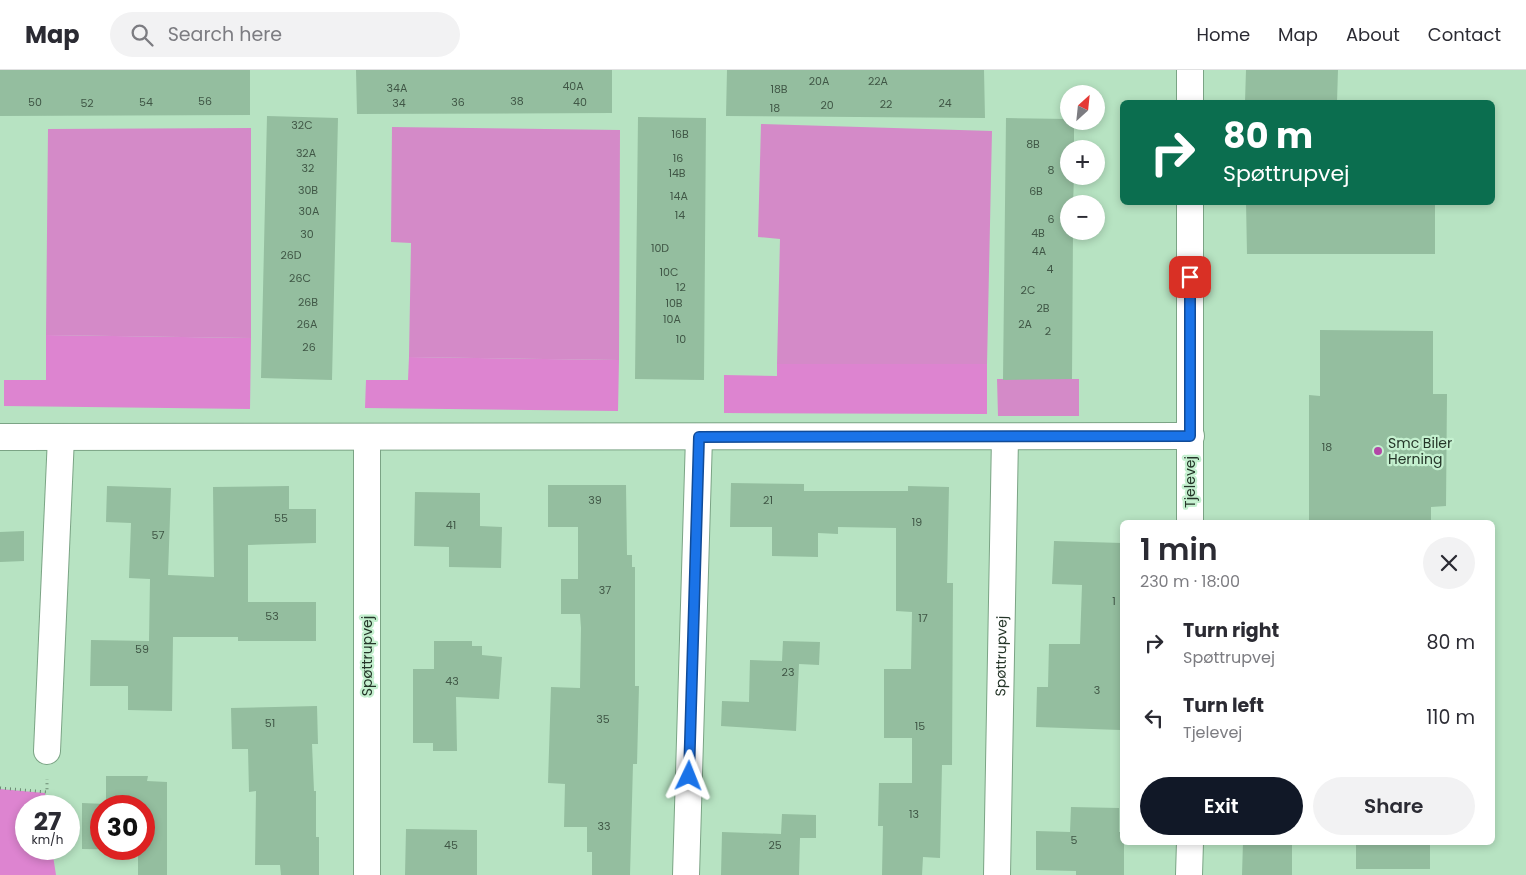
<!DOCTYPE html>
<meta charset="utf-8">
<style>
body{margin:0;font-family:Poppins,sans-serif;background:#f2f2f3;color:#2b2b33;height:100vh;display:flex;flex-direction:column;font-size:19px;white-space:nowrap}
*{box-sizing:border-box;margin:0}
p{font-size:16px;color:#7c7c81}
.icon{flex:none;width:28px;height:28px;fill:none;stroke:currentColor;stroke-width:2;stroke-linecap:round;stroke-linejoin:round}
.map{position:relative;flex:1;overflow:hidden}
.panel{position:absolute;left:1120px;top:450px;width:375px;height:325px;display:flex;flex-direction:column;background:#fff;border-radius:8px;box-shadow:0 2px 8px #0003}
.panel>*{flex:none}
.banner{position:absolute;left:1120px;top:30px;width:375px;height:105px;border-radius:8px;box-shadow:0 2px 8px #0003;background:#0b6e4f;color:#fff;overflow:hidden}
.needle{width:32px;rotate:27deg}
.controls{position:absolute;left:1060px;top:15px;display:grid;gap:10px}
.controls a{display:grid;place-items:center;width:45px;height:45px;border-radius:50%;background:#fff;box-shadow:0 2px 8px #0003;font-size:25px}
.speed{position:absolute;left:15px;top:725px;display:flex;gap:10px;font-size:25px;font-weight:700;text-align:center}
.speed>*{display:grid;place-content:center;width:65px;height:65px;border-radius:50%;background:#fff;box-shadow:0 2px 8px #0003;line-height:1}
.speed small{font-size:12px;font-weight:400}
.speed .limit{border:8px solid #d22;background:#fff;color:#111}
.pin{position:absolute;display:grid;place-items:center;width:42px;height:42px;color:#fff;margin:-21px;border-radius:10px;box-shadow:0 2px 8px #0006}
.me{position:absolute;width:55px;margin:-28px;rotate:2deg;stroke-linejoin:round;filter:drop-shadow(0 0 4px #0008)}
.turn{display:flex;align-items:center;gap:18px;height:105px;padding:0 20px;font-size:22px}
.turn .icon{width:65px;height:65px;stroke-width:2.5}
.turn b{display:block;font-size:35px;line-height:42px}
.round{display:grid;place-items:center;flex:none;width:52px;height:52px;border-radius:26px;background:#f2f2f3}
.head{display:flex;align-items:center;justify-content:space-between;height:85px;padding:0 20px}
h1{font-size:30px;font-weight:600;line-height:38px}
.button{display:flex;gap:10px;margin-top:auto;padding:10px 20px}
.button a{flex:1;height:58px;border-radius:30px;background:#111827;color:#fff;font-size:20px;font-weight:600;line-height:58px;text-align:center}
.button a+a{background:#f2f2f3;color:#2b2b33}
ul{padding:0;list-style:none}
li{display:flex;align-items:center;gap:15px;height:75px;padding:0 20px}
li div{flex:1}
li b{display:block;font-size:19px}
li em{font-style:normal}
header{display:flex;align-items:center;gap:30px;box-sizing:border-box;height:70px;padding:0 25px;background:#fff;border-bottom:1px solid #e1e1e2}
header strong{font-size:24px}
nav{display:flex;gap:28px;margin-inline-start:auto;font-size:18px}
.search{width:350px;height:45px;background:#f2f2f3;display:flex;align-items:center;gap:12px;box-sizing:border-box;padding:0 18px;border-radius:28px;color:#7c7c81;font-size:19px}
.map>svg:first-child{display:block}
.green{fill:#d48ac8}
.forest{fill:#dd84d0}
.building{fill:#94be9f;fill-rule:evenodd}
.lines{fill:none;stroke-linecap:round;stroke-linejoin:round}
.minor-casing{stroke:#7ba485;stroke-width:28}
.path{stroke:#6c8a73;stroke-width:3;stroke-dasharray:1 4;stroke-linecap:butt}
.minor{stroke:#fff;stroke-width:26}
.route-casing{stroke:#114b97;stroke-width:12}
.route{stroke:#1a73e8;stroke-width:9}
.poi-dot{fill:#b347a7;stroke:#c4f0cf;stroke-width:2}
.labels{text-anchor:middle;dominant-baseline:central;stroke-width:4.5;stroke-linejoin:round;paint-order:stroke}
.number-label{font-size:11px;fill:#405746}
.poi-label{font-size:14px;fill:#243528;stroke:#c4f0cf;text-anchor:start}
.street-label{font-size:14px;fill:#243528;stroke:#c4f0cf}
</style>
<header>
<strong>Map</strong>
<div class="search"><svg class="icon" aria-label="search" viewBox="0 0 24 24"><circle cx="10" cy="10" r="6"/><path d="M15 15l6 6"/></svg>Search here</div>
<nav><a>Home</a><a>Map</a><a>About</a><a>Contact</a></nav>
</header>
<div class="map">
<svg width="1526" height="805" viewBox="0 0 1526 805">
<rect width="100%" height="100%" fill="#b7e3c2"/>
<path class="green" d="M 761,54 L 992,61 L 987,294 L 777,294 L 780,169 L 758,167 Z
M 392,57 L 620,60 L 619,290 L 409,287 L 411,173 L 391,172 Z
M 251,58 L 251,268 L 46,265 L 48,59 Z
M 997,309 L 1079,309 L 1079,346 L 998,346 Z"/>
<path class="forest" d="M 46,265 L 251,268 L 250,339 L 4,336 L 4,310 L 46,310 Z
M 409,287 L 619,290 L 618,341 L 365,338 L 366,310 L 408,310 Z
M 777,294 L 987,294 L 987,344 L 724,343 L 724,305 L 777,306 Z
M 0,719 L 45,723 L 47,736 L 26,736 L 26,779 L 52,779 L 56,805 L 0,805 Z"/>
<path class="building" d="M 0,0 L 250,0 L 250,45 L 0,46 Z
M 356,0 L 612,0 L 612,43 L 357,44 Z
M 727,0 L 984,0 L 985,48 L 726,46 Z
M 1246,0 L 1338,0 L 1337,32 L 1245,32 Z
M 267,46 L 338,48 L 332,310 L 261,308 Z
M 638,47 L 706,48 L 704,310 L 635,309 Z
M 1006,48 L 1069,49 L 1069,51 L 1074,51 L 1074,79 L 1069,79 L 1069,106 L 1074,106 L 1073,134 L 1069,134 L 1069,161 L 1073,161 L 1072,309 L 1003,310 Z
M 1246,132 L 1435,132 L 1435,184 L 1247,184 Z
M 1320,260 L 1433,261 L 1433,324 L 1447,324 L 1446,436 L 1431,437 L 1431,452 L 1309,452 L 1309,325 L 1320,326 Z
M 731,413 L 804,414 L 804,421 L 908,421 L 908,416 L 949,417 L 947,513 L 953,513 L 952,695 L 942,695 L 940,788 L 923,787 L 922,805 L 882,805 L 883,756 L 878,756 L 879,713 L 912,713 L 912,668 L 884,668 L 884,599 L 911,599 L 912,542 L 896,541 L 896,458 L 838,457 L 838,464 L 818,463 L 818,487 L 772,486 L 772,457 L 730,457 Z
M 548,415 L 626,415 L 627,485 L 632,485 L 632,497 L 635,497 L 635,616 L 639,616 L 637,694 L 633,694 L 630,805 L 592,805 L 592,782 L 587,782 L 587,757 L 564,757 L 565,714 L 548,713 L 551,617 L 580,618 L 581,558 L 580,544 L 561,544 L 561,509 L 578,509 L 578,457 L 548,457 Z
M 107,416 L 171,418 L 168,505 L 214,507 L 213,417 L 289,416 L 289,439 L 316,439 L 316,473 L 248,475 L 248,532 L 316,532 L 316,571 L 238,571 L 238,567 L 173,567 L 172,641 L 128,640 L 128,616 L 90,616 L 91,570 L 149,571 L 150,509 L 129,508 L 131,453 L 106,452 Z
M 415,422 L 480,423 L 480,456 L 502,457 L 501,498 L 449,497 L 449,477 L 414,476 Z
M 24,461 L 24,491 L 0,492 L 0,462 Z
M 1054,471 L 1122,473 L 1122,615 L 1120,660 L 1036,657 L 1037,617 L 1048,617 L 1049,574 L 1080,574 L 1082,515 L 1052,514 Z
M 434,571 L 472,571 L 472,576 L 482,576 L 482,585 L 502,587 L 499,629 L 456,627 L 457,681 L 433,681 L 433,673 L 413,673 L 413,599 L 434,599 Z
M 783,571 L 820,572 L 819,595 L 799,594 L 796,661 L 721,656 L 722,631 L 749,632 L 750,590 L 782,591 Z
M 317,636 L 318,674 L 312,674 L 314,721 L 316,721 L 316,767 L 319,767 L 319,805 L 281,805 L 280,795 L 255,795 L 256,721 L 249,722 L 248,679 L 232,679 L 231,638 Z
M 106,706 L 148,706 L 147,711 L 167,712 L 167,805 L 138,805 L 138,780 L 82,779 L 82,733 L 106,734 ZM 101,736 L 144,736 L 144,779 L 101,779 Z
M 1071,737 L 1119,738 L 1119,762 L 1122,762 L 1122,772 L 1124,772 L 1124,805 L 1076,805 L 1076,801 L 1036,800 L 1036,761 L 1070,762 Z
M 782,744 L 816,745 L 816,768 L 800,768 L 799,805 L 721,805 L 722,762 L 781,764 Z
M 406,759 L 477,760 L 477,805 L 405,805 Z
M 1243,772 L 1292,772 L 1292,805 L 1242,805 Z
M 1356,772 L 1430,772 L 1430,799 L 1356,799 Z"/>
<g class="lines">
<defs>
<g id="minor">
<path d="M 1190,32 L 1190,0"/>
<path d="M 1190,132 L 1190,452"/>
<path d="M 0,367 L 1191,366"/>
<path d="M 47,681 L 61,367"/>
<path d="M 367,805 L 367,367"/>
<path d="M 686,805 L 699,367"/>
<path id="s1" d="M 997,805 L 1005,367"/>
<path d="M 1189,805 L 1190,772"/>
</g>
</defs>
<use href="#minor" class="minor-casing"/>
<path class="path" d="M 0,718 L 47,722 L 47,709"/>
<use href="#minor" class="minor"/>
</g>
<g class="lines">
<defs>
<path id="route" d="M 689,706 L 699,367 L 1190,366 L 1190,207"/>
</defs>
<use href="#route" class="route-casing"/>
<use href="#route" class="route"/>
</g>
<circle class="poi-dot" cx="1378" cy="381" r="5"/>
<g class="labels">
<g class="number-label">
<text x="819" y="11">20A</text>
<text x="878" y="11">22A</text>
<text x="573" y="16">40A</text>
<text x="397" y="18">34A</text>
<text x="779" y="19">18B</text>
<text x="205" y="31">56</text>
<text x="517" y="31">38</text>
<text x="35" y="32">50</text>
<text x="146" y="32">54</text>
<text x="458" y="32">36</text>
<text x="580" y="32">40</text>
<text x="87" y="33">52</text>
<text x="399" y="33">34</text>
<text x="945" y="33">24</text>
<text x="886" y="34">22</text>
<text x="827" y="35">20</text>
<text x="775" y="38">18</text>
<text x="302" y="55">32C</text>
<text x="680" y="64">16B</text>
<text x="1033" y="74">8B</text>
<text x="306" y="83">32A</text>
<text x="678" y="88">16</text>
<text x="308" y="98">32</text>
<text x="1051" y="100">8</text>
<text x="677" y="103">14B</text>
<text x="308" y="120">30B</text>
<text x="1036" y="121">6B</text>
<text x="679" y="126">14A</text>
<text x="309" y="141">30A</text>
<text x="680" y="145">14</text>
<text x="1051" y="149">6</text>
<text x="1038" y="163">4B</text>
<text x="307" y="164">30</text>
<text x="660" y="178">10D</text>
<text x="1039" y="181">4A</text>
<text x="291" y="185">26D</text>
<text x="1050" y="199">4</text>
<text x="669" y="202">10C</text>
<text x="300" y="208">26C</text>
<text x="681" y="217">12</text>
<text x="1028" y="220">2C</text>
<text x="308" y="232">26B</text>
<text x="674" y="233">10B</text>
<text x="1043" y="238">2B</text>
<text x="672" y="249">10A</text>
<text x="307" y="254">26A</text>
<text x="1025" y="254">2A</text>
<text x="1048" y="261">2</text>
<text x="681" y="269">10</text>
<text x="309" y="277">26</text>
<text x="1327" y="377">18</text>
<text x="595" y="430">39</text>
<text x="768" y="430">21</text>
<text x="281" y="448">55</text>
<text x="917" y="452">19</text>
<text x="451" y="455">41</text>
<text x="158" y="465">57</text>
<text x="605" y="520">37</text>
<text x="1114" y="531">1</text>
<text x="272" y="546">53</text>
<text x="923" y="548">17</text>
<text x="142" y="579">59</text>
<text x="788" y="602">23</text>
<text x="452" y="611">43</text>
<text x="1097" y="620">3</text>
<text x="603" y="649">35</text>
<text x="270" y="653">51</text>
<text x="920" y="656">15</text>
<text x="914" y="744">13</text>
<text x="604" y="756">33</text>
<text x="1074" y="770">5</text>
<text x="451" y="775">45</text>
<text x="775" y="775">25</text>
</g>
<g class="poi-label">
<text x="1388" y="373">Smc Biler<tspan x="1388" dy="16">Herning</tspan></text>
</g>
<g class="street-label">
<text transform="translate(1190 412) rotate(-90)">Tjelevej</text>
<text transform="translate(367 586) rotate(-90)">Spøttrupvej</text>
<text stroke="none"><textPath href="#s1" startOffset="219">Spøttrupvej</textPath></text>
</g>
</g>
</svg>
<div class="controls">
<a><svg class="needle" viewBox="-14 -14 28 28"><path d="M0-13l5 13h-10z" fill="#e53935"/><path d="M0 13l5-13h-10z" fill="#7c7c81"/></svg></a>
<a>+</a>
<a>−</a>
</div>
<div class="speed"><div>27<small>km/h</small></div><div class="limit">30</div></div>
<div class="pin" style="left:1190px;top:207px;background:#d93025"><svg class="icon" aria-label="arrive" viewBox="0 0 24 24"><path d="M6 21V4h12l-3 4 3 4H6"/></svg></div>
<svg class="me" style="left:689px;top:706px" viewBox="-20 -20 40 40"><path d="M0-17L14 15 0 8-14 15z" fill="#1a73e8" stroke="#fff" stroke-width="4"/></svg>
<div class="banner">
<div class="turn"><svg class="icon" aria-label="right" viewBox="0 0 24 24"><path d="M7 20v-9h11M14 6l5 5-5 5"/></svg><div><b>80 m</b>Spøttrupvej</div></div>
</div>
<section class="panel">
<div class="head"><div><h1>1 min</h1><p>230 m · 18:00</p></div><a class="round"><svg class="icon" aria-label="close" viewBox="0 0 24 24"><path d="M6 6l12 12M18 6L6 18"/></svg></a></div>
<ul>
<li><svg class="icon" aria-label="right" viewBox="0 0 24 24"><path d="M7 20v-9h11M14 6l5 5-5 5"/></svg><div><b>Turn right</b><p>Spøttrupvej</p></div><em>80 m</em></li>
<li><svg class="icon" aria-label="left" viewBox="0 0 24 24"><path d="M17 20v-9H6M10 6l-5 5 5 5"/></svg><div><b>Turn left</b><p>Tjelevej</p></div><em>110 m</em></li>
</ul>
<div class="button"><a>Exit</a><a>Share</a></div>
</section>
</div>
